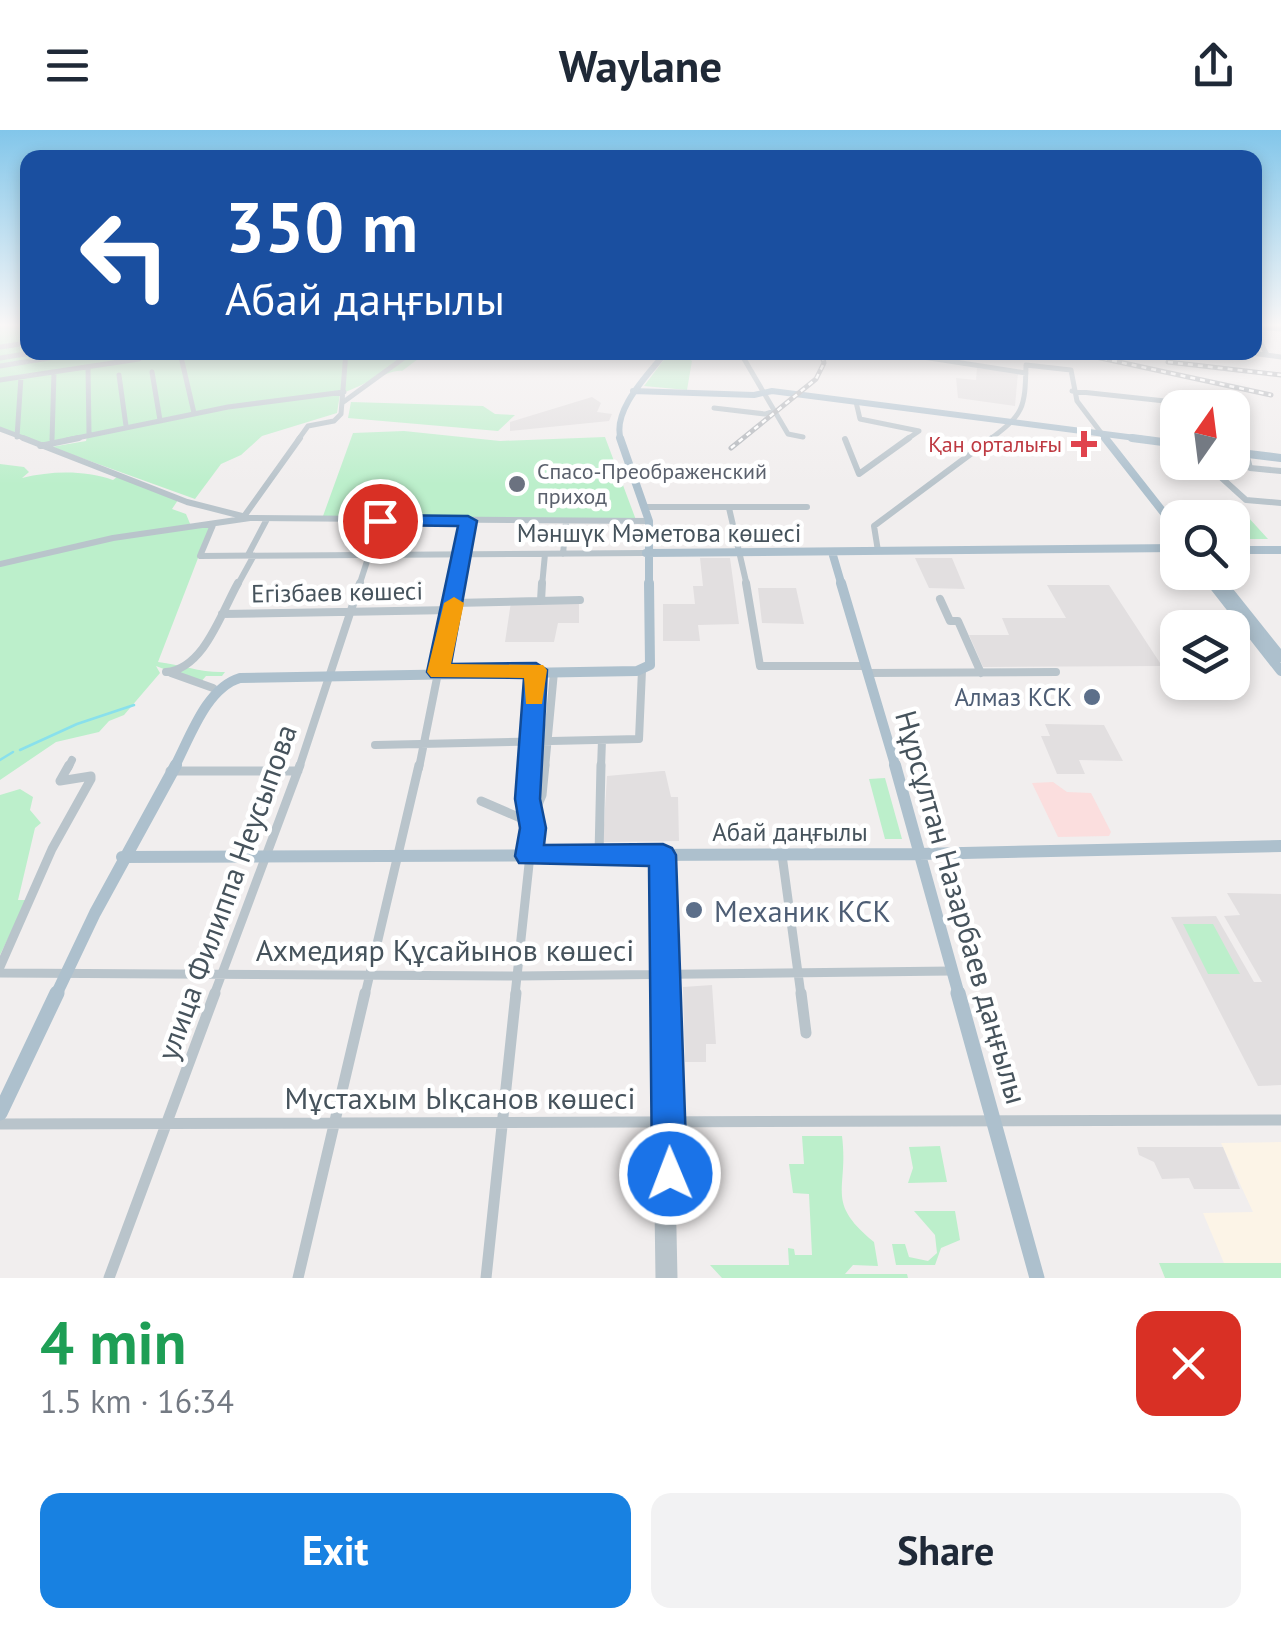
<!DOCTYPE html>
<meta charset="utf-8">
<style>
body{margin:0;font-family:"PT Sans",sans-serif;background:#f2f2f3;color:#1f2937;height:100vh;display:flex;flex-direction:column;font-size:38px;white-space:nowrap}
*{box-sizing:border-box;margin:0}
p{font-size:32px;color:#747a83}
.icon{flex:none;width:55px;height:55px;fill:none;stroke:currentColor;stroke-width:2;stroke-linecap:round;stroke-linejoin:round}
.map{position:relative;height:1148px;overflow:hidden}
.panel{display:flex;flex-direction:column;background:#fff;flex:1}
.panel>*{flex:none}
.guide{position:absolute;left:20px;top:20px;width:1242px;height:210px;border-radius:20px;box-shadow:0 5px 15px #0003;background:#1a4fa0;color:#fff;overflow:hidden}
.needle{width:65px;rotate:14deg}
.buttons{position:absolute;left:1160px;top:260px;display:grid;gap:20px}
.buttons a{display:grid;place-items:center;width:90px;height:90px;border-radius:20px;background:#fff;box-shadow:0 5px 15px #0003;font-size:50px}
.pin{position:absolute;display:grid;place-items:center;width:85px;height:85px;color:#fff;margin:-42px;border:5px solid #fff;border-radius:50%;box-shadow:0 2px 10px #0007}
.me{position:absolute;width:110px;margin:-55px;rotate:359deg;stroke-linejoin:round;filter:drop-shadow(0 0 8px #0008)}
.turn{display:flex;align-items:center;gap:35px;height:210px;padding:0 40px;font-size:45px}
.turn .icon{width:130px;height:130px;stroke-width:2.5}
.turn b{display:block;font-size:70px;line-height:85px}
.round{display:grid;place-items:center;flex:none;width:105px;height:105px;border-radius:20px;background:#f2f2f3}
.headline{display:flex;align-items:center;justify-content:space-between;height:170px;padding:0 40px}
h1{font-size:60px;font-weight:700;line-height:75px;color:#1e9e55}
.cta{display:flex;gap:20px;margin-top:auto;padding:20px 40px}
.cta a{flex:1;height:115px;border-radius:20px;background:#1881e1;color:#fff;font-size:40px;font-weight:700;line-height:115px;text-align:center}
.cta a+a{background:#f2f2f3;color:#1f2937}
header{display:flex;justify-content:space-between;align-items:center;height:130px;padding:0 40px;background:#fff;font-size:45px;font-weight:700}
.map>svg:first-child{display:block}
.commercial{fill:#fcf4e7}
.education{fill:#e2dfe0}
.medical{fill:#fbdede}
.green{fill:#bcefcb}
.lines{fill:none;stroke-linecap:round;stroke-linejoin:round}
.stream{stroke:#89e0ec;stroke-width:2.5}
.minor-far4{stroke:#b9c4cb;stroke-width:5}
.minor-far3{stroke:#b9c4cb;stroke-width:6}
.minor-far2{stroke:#b9c4cb;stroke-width:8}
.minor-far1{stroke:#b9c4cb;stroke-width:9}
.minor{stroke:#b9c4cb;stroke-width:11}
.major-far4{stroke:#adc0cd;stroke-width:6}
.major-far3{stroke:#adc0cd;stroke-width:8}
.major-far2{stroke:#adc0cd;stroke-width:10}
.major-far1{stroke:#adc0cd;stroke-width:12}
.major{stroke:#adc0cd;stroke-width:15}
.rail-casing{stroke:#b0b4b9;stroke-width:5}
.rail{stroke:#fff;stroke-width:2.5;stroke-dasharray:5;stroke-linecap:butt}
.route{fill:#1a73e8;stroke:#114b97;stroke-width:2.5}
.slow{fill:#f59e0b}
.health-dot{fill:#e0444e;stroke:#fff;stroke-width:4}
.worship-dot{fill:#6b7280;stroke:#fff;stroke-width:4}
.service-dot{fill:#5c6f8a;stroke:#fff;stroke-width:4}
.labels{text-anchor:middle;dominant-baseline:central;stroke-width:9;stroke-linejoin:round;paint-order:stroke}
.far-health-label{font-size:22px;fill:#be3a42;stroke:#fff;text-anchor:end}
.far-worship-label{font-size:22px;fill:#5b616d;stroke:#fff;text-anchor:start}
.street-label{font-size:25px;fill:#46535c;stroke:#fff}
.service-label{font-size:25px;fill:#4e5e75;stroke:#fff;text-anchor:end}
.near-street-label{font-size:30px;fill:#46535c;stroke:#fff}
.near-service-label{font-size:30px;fill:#4e5e75;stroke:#fff;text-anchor:start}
</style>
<header><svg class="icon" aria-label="menu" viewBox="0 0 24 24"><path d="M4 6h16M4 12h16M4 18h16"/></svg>Waylane<svg class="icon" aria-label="share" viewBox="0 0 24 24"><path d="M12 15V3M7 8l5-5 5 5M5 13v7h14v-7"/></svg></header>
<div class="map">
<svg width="1281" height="1148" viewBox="0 0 1281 1148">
<rect width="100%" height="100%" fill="#f1eeee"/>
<path class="commercial" d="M 1281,1012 L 1281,1148 L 1165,1148 L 1159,1133 L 1224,1133 L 1203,1083 L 1253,1082 L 1221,1013 Z"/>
<path class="education" d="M 977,238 L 1018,243 L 1015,276 L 958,268 L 956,248 L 976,250 Z
M 592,267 L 601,273 L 597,282 L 612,284 L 609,291 L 510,301 L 510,292 Z
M 700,428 L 730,428 L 739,494 L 698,495 L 700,511 L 663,511 L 663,474 L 695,474 L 693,456 L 703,456 Z
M 915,428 L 952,428 L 965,459 L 929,458 Z
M 1047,455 L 1109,455 L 1162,536 L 983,537 L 969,505 L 1009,505 L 1002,488 L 1066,488 Z
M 758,458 L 796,458 L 804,494 L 762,493 Z
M 579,471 L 579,493 L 558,493 L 554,512 L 505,512 L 511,472 Z
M 1045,594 L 1104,595 L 1123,631 L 1079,630 L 1085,644 L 1057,644 L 1041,606 L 1050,606 Z
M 662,641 L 665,641 L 671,667 L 678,667 L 679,711 L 603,712 L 607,646 Z
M 1227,763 L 1281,764 L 1281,955 L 1258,956 L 1171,787 L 1216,786 L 1254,852 L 1262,852 L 1224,786 L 1240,785 Z
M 712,855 L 716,914 L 706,914 L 706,932 L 685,932 L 683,857 Z
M 1137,1017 L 1223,1017 L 1240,1059 L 1194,1059 L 1189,1048 L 1162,1049 L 1154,1032 L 1139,1025 Z"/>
<path class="medical" d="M 1053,652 L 1067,662 L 1091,663 L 1111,702 L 1109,706 L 1058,707 L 1032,653 Z"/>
<path class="green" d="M 0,193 L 27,197 L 28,222 L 426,223 L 402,241 C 389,239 357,259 340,264 L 337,283 L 262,306 L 241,325 L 221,334 L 195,369 L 51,317 L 86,311 L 87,306 L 40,316 L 0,299 Z
M 669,223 L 685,224 L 692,231 L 687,260 L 644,256 Z
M 351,272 L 483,276 L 495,284 L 515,285 L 498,301 L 348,288 Z
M 404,301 L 500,311 L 605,307 L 636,390 L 323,386 L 353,303 Z
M 0,334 L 24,337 L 29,342 L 22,348 C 52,341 83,340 113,350 L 117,347 L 178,370 L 172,379 L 186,384 L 191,396 L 210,397 L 158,532 C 182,535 202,543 225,542 L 222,546 L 206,546 L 200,553 L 156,536 L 160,543 L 124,585 L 109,591 L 99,602 L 56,612 L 0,650 Z
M 1195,375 L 1237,375 L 1268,409 L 1233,409 L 1232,388 L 1205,387 Z
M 885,648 L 902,709 L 885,709 L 869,649 Z
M 20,659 L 33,667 L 30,680 L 41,693 L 35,698 L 18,770 L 27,770 L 0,825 L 0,665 Z
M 1183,794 L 1213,794 L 1240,844 L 1208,844 Z
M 802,1006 L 842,1006 C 849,1061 824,1071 874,1112 L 878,1136 L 853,1135 L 845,1144 L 907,1144 L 908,1148 L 722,1148 L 710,1135 L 789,1135 L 788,1118 L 794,1119 L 795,1125 L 812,1125 L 809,1064 L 793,1063 L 789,1034 L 804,1034 Z
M 940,1016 L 947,1052 L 908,1053 L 913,1038 L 909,1017 Z
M 914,1081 L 955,1081 L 960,1110 L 941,1118 L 935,1135 L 896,1135 L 892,1114 L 905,1114 L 909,1127 L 928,1131 L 937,1123 L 935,1105 Z
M 1159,1133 L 1281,1133 L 1281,1148 L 1165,1148 Z"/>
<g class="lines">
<path class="stream" d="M 20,620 L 77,594 L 134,575
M 0,630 L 13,622"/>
<path class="minor-far4" d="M 1255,197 L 1281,199
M 1255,202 L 1267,225
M 0,217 L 28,213
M 740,222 L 788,304 L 803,307
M 891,222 L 1026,243
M 1243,222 L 1281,227
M 181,227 L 194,283
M 0,228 L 38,222
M 0,236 L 85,222
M 88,237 L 89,303
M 152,242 L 160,290
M 119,245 L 126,296
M 0,250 L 139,229 L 136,222
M 1072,261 L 1193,274
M 856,272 L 860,289 L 919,301 L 906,310
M 342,273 L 412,222
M 714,278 L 765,284 L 774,281
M 0,299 L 29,310
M 17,307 L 21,247
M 52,310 L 54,242
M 67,310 L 228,277 L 344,262
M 298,310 L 308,296 L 334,291 L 341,284 L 346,222
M 989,310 C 1024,284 1025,279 1026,235 L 1071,240 L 1077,271 L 1102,304"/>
<path class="minor-far3" d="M 23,308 L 187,372 L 250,388
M 845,309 L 859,344 L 909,308
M 40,316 L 79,308
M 1246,323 L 1250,338 L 1281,341
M 1204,332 L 1246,370 L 1281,373
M 646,377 L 807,377
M 729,378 L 747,456
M 245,385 L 300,308
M 213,395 L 200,426 L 645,423
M 878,421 L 874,396 L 992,308
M 563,424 L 566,392
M 248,425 L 267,389
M 0,434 L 113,408 L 250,388 L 649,391
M 237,456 L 253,427
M 359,456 L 380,391
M 455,456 L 468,391
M 542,456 L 545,424"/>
<path class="minor-far2" d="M 746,453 L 760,536 L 866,536
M 940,469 L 950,491 L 958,491 L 981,543
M 541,471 L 542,453
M 454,473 L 580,470
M 222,484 L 452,480
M 166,542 C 204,539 221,483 238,453
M 171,543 L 213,558
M 868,543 L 1056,542
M 375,615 L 639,609 L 642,540
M 68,638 L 72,630
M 299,638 L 360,453
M 419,638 L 456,453
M 530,638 L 536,540
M 545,638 L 554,542
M 601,638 L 602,610"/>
<path class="minor-far1" d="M 170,641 L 298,641
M 481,671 L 532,693
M 532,689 L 542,665 L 545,635
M 599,725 L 601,635
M 655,725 L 657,865
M 663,725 L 666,865
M 782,725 L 801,865
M 0,837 L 52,719 L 91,649 L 91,646 L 60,651 L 69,635
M 0,843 L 518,846 L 951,841
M 214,865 L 300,635
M 365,865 L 419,635
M 515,865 L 533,697 L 528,669 L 530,635"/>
<path class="minor" d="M 657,863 L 661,1148
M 666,863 L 672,1148
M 801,863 L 806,903
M 0,994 L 1281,990
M 109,1148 L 215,863
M 298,1148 L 365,863
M 486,1148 L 516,863"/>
<path class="major-far4" d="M 633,261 L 754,265 L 772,261 L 1151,310
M 1102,304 L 1107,310
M 621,310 C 611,280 649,244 666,222"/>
<path class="major-far3" d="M 620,308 L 649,391 L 649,456
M 1105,308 L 1178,401
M 1132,308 L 1178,314
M 1232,322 L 1281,328
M 1232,420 L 1281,420
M 832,422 L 842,456
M 646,423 L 1178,418
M 1203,442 L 1214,456
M 1213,442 L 1224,456"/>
<path class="major-far2" d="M 841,453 L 896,638
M 1212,453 L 1281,541
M 1222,453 L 1281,527
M 174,638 C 190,608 206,558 240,548 L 637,541 L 650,535 L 649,453"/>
<path class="major-far1" d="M 895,635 L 959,865
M 122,727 L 919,724 L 1281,716
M 56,865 L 95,783 L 176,635"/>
<path class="major" d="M 958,863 L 1037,1148
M 0,983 L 57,863"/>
<defs>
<path id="rail" d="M 1073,222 L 1271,265
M 1168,232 L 1281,245
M 731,318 L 816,249 L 824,233 L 821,222"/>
</defs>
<use href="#rail" class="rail-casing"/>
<use href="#rail" class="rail"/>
</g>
<linearGradient id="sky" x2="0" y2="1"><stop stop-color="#82c6ea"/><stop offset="0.55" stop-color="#f9f7f7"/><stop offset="1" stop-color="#f9f7f7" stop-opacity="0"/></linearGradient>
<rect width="1281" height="354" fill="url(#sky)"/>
<path class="route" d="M 380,385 L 468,386 L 477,391 L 451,534 L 536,533 L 547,540 L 540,669 L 546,698 L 544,715 L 663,714 L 672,718 L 676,725 L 687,1044 L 682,1057 L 670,1062 L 657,1057 L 652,1044 L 649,736 L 519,733 L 515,726 L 520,698 L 515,669 L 524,548 L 431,547 L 427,542 L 458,396 L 374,395 L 371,391 Z"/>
<path class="slow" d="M 454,467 L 464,473 L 451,534 L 543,535 L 547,540 L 542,574 L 526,574 L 524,548 L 431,547 L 427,542 L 444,473 Z"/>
<path class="health-dot" d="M1079 299h10v10h10v10h-10v10h-10v-10h-10v-10h10z"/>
<circle class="worship-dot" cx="517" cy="354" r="10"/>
<g class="service-dot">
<circle cx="1092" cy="567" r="10"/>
<circle cx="694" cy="780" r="10"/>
</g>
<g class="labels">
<g class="far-health-label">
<text x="1062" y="314">Қан орталығы</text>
</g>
<g class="far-worship-label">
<text x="537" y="341">Спасо-Преображенский<tspan x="537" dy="25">приход</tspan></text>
</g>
<g class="street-label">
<text x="659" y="403">Мәншүк Мәметова көшесі</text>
<text transform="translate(337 462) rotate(-1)">Егізбаев көшесі</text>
<text x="790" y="702">Абай даңғылы</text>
</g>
<g class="service-label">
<text x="1072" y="567">Алмаз КСК</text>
</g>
<g class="near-street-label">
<text transform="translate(226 762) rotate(-70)">улица Филиппа Неусыпова</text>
<text transform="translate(962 777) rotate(74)">Нұрсұлтан Назарбаев даңғылы</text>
<text x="445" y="819">Ахмедияр Құсайынов көшесі</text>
<text x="460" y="967">Мұстахым Ықсанов көшесі</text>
</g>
<g class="near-service-label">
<text x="714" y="780">Механик КСК</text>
</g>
</g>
</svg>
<div class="buttons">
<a><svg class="needle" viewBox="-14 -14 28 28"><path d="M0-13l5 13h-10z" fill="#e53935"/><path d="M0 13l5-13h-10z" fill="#747a83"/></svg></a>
<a><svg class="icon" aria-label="search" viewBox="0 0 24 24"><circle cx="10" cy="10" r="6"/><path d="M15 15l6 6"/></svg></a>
<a><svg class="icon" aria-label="layers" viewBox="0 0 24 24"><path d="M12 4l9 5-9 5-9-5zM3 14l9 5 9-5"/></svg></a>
</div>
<div class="pin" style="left:380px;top:391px;background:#d93025"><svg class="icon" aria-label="arrive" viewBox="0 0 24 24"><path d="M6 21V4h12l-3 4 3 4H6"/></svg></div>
<svg class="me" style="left:670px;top:1044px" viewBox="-20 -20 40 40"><circle r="17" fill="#1a73e8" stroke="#fff" stroke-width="3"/><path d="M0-11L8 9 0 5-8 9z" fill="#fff"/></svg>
<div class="guide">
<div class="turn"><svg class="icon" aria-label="left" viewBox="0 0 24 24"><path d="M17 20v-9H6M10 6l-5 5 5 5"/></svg><div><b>350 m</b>Абай даңғылы</div></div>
</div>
</div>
<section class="panel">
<div class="headline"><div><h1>4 min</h1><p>1.5 km · 16:34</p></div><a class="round" style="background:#d93025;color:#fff"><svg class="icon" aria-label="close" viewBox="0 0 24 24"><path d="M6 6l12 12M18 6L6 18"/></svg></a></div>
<div class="cta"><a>Exit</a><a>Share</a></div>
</section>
